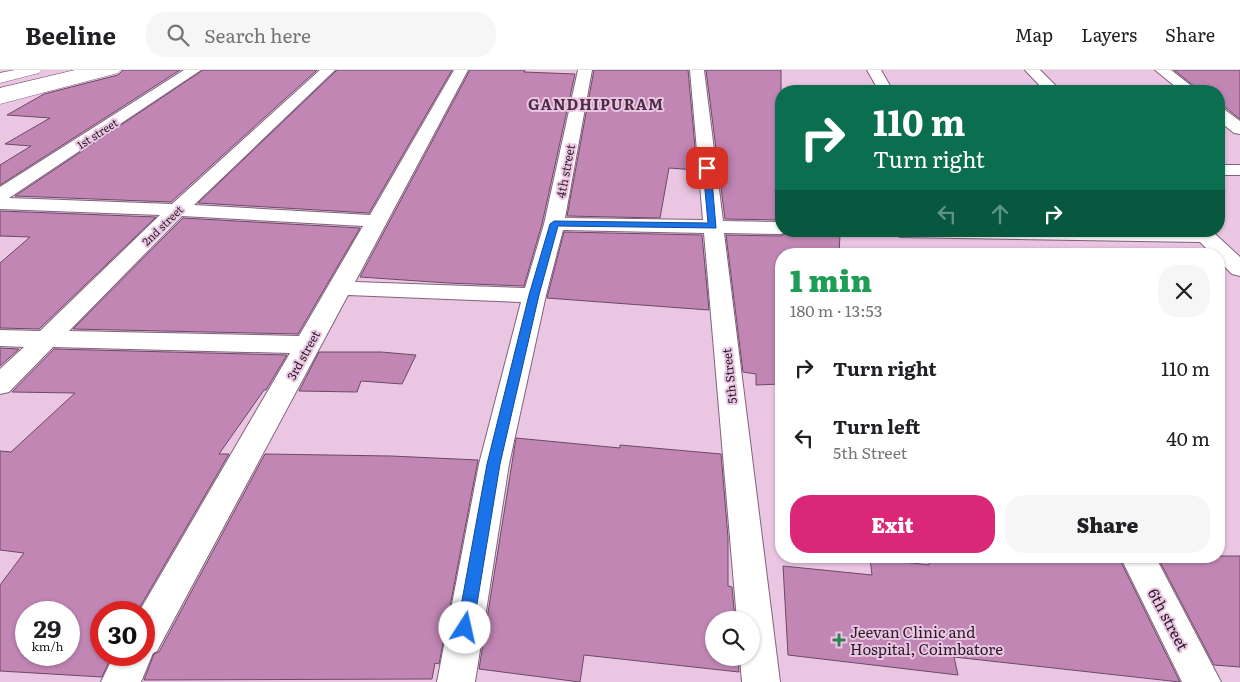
<!DOCTYPE html>
<meta charset="utf-8">
<style>
body{margin:0;font-family:Literata,serif;background:#f6f6f6;color:#202124;height:100vh;display:flex;flex-direction:column;font-size:19px;white-space:nowrap}
*{box-sizing:border-box;margin:0}
p{font-size:16px;color:#757577}
.icon{flex:none;width:28px;height:28px;fill:none;stroke:currentColor;stroke-width:2;stroke-linecap:round;stroke-linejoin:round}
.map{position:relative;flex:1;overflow:hidden}
.details{position:absolute;left:775px;top:178px;width:450px;height:315px;display:flex;flex-direction:column;background:#fff;border-radius:20px;box-shadow:0 1px 4px #0004}
.details>*{flex:none}
.hud{position:absolute;left:775px;top:15px;width:450px;height:152px;border-radius:20px;box-shadow:0 1px 4px #0004;background:#0b6e4f;color:#fff;overflow:hidden}
.fabs{position:absolute;left:705px;top:541px;display:grid;gap:10px}
.fabs a{display:grid;place-items:center;width:55px;height:55px;border-radius:50%;background:#fff;box-shadow:0 1px 4px #0004;font-size:25px}
.speed{position:absolute;left:15px;top:531px;display:flex;gap:10px;font-size:25px;font-weight:700;text-align:center}
.speed>*{display:grid;place-content:center;width:65px;height:65px;border-radius:50%;background:#fff;box-shadow:0 1px 4px #0004;line-height:1}
.speed small{font-size:12px;font-weight:400}
.speed .limit{border:8px solid #d22;background:#fff;color:#111}
.pin{position:absolute;display:grid;place-items:center;width:42px;height:42px;color:#fff;margin:-21px;border-radius:10px;box-shadow:0 2px 8px #0006}
.me{position:absolute;width:55px;margin:-28px;rotate:10deg;stroke-linejoin:round;filter:drop-shadow(0 0 4px #0008)}
.turn{display:flex;align-items:center;gap:18px;height:105px;padding:0 15px;font-size:22px}
.turn .icon{width:65px;height:65px;stroke-width:2.5}
.turn b{display:block;font-size:35px;line-height:42px}
.lanes{display:flex;align-items:center;height:48px;padding:0 15px;background:#0003;justify-content:center;gap:25px;direction:ltr}
.lanes .off{opacity:.35}
.round{display:grid;place-items:center;flex:none;width:52px;height:52px;border-radius:20px;background:#f6f6f6}
.headline{display:flex;align-items:center;justify-content:space-between;height:85px;padding:0 15px}
h1{font-size:30px;font-weight:800;line-height:38px;color:#1e9e55}
.action{display:flex;gap:10px;margin-top:auto;padding:10px 15px}
.action a{flex:1;height:58px;border-radius:20px;background:#db2777;color:#fff;font-size:20px;font-weight:800;line-height:58px;text-align:center}
.action a+a{background:#f6f6f6;color:#202124}
ul{padding:0;list-style:none}
li{display:flex;align-items:center;gap:15px;height:70px;padding:0 15px}
li div{flex:1}
li b{display:block;font-size:19px}
li em{font-style:normal}
header{display:flex;align-items:center;gap:30px;box-sizing:border-box;height:70px;padding:0 25px;background:#fff;border-bottom:1px solid #e0e0e0}
header strong{font-size:24px}
nav{display:flex;gap:28px;margin-inline-start:auto;font-size:18px}
.search{width:350px;height:45px;background:#f6f6f6;display:flex;align-items:center;gap:12px;box-sizing:border-box;padding:0 18px;border-radius:20px;color:#757577;font-size:19px}
.map>svg:first-child{display:block}
.building{fill:#c186b4;stroke:#6a4a63;fill-rule:evenodd}
.lines{fill:none;stroke-linecap:round;stroke-linejoin:round}
.minor-casing{stroke:#82617b;stroke-width:2}
.tertiary-casing{stroke:#82617b;stroke-width:1}
.trunk-casing{stroke:#82617b;stroke-width:1}
.minor{fill:#fff;fill-rule:evenodd}
.tertiary{fill:#fff;fill-rule:evenodd}
.trunk{fill:#fff;fill-rule:evenodd}
.route{fill:#1a73e8;stroke:#114b97}
.poi-dot{fill:#308151;stroke:#ebc6e3;stroke-width:2}
.labels{text-anchor:middle;dominant-baseline:central;stroke-width:4;stroke-linejoin:round;paint-order:stroke}
.far-street-label{font-size:11px;fill:#291b26;stroke:#ebc6e3}
.street-label{font-size:12px;fill:#291b26;stroke:#ebc6e3}
.far-district-label{font-size:15px;font-weight:bold;letter-spacing:1px;fill:#4b2e45;stroke:#ebc6e3}
.near-street-label{font-size:15px;fill:#291b26;stroke:#ebc6e3}
.near-poi-label{font-size:15px;fill:#291b26;stroke:#ebc6e3;text-anchor:start}
</style>
<header>
<strong>Beeline</strong>
<div class="search"><svg class="icon" aria-label="search" viewBox="0 0 24 24"><circle cx="10" cy="10" r="6"/><path d="M15 15l6 6"/></svg>Search here</div>
<nav><a>Map</a><a>Layers</a><a>Share</a></nav>
</header>
<div class="map">
<svg width="1240" height="612" viewBox="0 0 1240 612">
<rect width="100%" height="100%" fill="#ebc6e3"/>
<path class="building" d="M 123,0 L 180,0 L 0,115 L 0,95 L 31,76 L 5,74 L 50,48 L 7,45 L 44,24 L 118,5 Z
M 203,0 L 317,0 L 171,132 L 15,126 Z
M 337,0 L 452,0 L 369,143 L 198,133 Z
M 470,0 L 525,0 L 524,2 L 575,4 L 542,154 L 524,216 L 448,213 L 360,207 Z
M 594,0 L 688,0 L 697,100 L 669,98 L 660,148 L 567,146 Z
M 706,0 L 781,0 L 781,150 L 725,149 Z
M 1174,0 L 1240,0 L 1240,49 L 1226,38 L 1219,36 L 1219,21 L 1200,21 Z
M 0,141 L 156,147 L 39,259 L 0,258 L 0,193 L 30,167 L 0,166 Z
M 183,148 L 360,158 L 298,264 L 73,259 Z
M 791,161 L 840,164 L 839,184 L 781,184 L 781,314 L 756,315 L 756,304 L 743,302 L 726,165 L 781,166 Z
M 564,162 L 702,165 L 709,240 L 547,228 Z
M 0,278 L 19,279 L 0,296 Z
M 54,279 L 287,285 L 266,320 L 264,320 L 219,384 L 229,384 L 137,542 L 101,542 L 101,585 L 112,585 L 102,607 L 0,601 L 0,515 L 24,483 L 0,480 L 0,381 L 11,382 L 75,323 L 12,322 ZM 26,542 L 69,542 L 69,585 L 26,585 Z
M 319,282 L 381,282 L 416,285 L 402,314 L 361,311 L 357,322 L 299,321 Z
M 516,368 L 620,378 L 620,375 L 721,384 L 728,468 L 728,516 L 732,517 L 735,550 L 714,550 L 714,588 L 738,588 L 739,602 L 584,585 L 580,612 L 479,599 Z
M 265,384 L 391,386 L 478,390 L 439,594 L 435,593 L 432,609 L 144,610 L 154,584 L 159,582 Z
M 930,486 L 1118,486 L 1180,612 L 954,587 L 958,605 L 788,585 L 783,496 L 872,505 L 870,488 L 929,495 Z
M 1157,486 L 1240,486 L 1240,597 L 1214,595 Z"/>
<g class="lines">
<defs>
<path id="minor" d="M 184,0 L 201,0 L 9,128 L 172,134 L 320,0 L 335,0 L 194,135 L 370,145 L 454,0 L 468,0 L 355,212 L 525,218 L 544,154 L 578,0 L 592,0 L 565,148 L 703,150 L 690,0 L 704,0 L 723,151 L 781,152 L 781,161 L 789,161 L 781,164 L 724,163 L 780,612 L 742,612 L 740,588 L 751,588 L 751,550 L 737,550 L 704,163 L 563,160 L 546,225 L 509,394 L 475,612 L 437,612 L 479,394 L 521,232 L 348,225 L 157,581 L 153,583 L 141,612 L 101,612 L 114,585 L 144,585 L 144,542 L 139,542 L 290,283 L 53,277 L 9,322 L 0,324 L 0,299 L 24,277 L 0,276 L 0,260 L 40,261 L 160,145 L 0,139 L 0,117 ZM 182,146 L 363,156 L 299,266 L 69,261 Z
M 867,0 L 881,0 L 893,21 L 879,21 Z
M 1025,0 L 1040,0 L 1061,21 L 1045,21 Z
M 1155,0 L 1171,0 L 1198,21 L 1181,21 Z
M 1219,38 L 1225,40 L 1240,51 L 1240,64 L 1234,63 L 1219,51 Z
M 1219,95 L 1240,95 L 1240,105 L 1219,105 Z
M 891,161 L 1212,161 L 1240,187 L 1240,206 L 1232,204 L 1219,191 L 1219,184 L 1212,184 L 1200,172 L 901,167 L 894,165 Z
M 1120,486 L 1155,486 L 1221,612 L 1182,612 Z"/>
<path id="tertiary" d="M 15,0 L 42,0 L 39,3 L 0,13 L 0,3 Z
M 95,0 L 121,0 L 118,3 L 0,34 L 0,24 Z"/>
<path id="trunk" d="M 75,0 L 102,0 L 99,3 L 0,28 L 0,18 Z"/>
</defs>
<use href="#minor" class="minor-casing"/>
<use href="#tertiary" class="tertiary-casing"/>
<use href="#trunk" class="trunk-casing"/>
<use href="#minor" class="minor"/>
<use href="#tertiary" class="tertiary"/>
<use href="#trunk" class="trunk"/>
</g>
<path class="route" d="M 707,95 L 711,98 L 716,158 L 558,156 L 539,225 L 500,394 L 473,558 L 471,563 L 465,565 L 460,563 L 457,558 L 487,394 L 529,225 L 550,154 L 554,151 L 708,153 L 703,98 Z"/>
<path class="poi-dot" d="M836.5 562.5h5v5h5v5h-5v5h-5v-5h-5v-5h5z"/>
<g class="labels">
<g class="far-street-label">
<text transform="translate(97 63) rotate(-33)">1st street</text>
<text transform="translate(162 155) rotate(-44)">2nd street</text>
</g>
<g class="street-label">
<text transform="translate(565 101) rotate(-79)">4th street</text>
<text transform="translate(303 285) rotate(-61)">3rd street</text>
<text transform="translate(729 306) rotate(-96)">5th Street</text>
</g>
<g class="far-district-label">
<text x="596" y="33">GANDHIPURAM</text>
</g>
<g class="near-street-label">
<text transform="translate(1169 549) rotate(62)">6th street</text>
</g>
<g class="near-poi-label">
<text x="850" y="561">Jeevan Clinic and<tspan x="850" dy="17">Hospital, Coimbatore</tspan></text>
</g>
</g>
</svg>
<div class="fabs">
<a><svg class="icon" aria-label="search" viewBox="0 0 24 24"><circle cx="10" cy="10" r="6"/><path d="M15 15l6 6"/></svg></a>
</div>
<div class="speed"><div>29<small>km/h</small></div><div class="limit">30</div></div>
<div class="pin" style="left:707px;top:98px;background:#d93025"><svg class="icon" aria-label="arrive" viewBox="0 0 24 24"><path d="M6 21V4h12l-3 4 3 4H6"/></svg></div>
<svg class="me" style="left:465px;top:558px" viewBox="-20 -20 40 40"><circle r="19" fill="#fff"/><path d="M0-13L10 11 0 6-10 11z" fill="#1a73e8"/></svg>
<div class="hud">
<div class="turn"><svg class="icon" aria-label="right" viewBox="0 0 24 24"><path d="M7 20v-9h11M14 6l5 5-5 5"/></svg><div><b>110 m</b>Turn right</div></div>
<div class="lanes"><svg class="icon off" aria-label="left" viewBox="0 0 24 24"><path d="M17 20v-9H6M10 6l-5 5 5 5"/></svg><svg class="icon off" aria-label="ahead" viewBox="0 0 24 24"><path d="M12 20V5M6 11l6-6 6 6"/></svg><svg class="icon" aria-label="right" viewBox="0 0 24 24"><path d="M7 20v-9h11M14 6l5 5-5 5"/></svg></div>
</div>
<section class="details">
<div class="headline"><div><h1>1 min</h1><p>180 m · 13:53</p></div><a class="round"><svg class="icon" aria-label="close" viewBox="0 0 24 24"><path d="M6 6l12 12M18 6L6 18"/></svg></a></div>
<ul>
<li><svg class="icon" aria-label="right" viewBox="0 0 24 24"><path d="M7 20v-9h11M14 6l5 5-5 5"/></svg><div><b>Turn right</b></div><em>110 m</em></li>
<li><svg class="icon" aria-label="left" viewBox="0 0 24 24"><path d="M17 20v-9H6M10 6l-5 5 5 5"/></svg><div><b>Turn left</b><p>5th Street</p></div><em>40 m</em></li>
</ul>
<div class="action"><a>Exit</a><a>Share</a></div>
</section>
</div>
